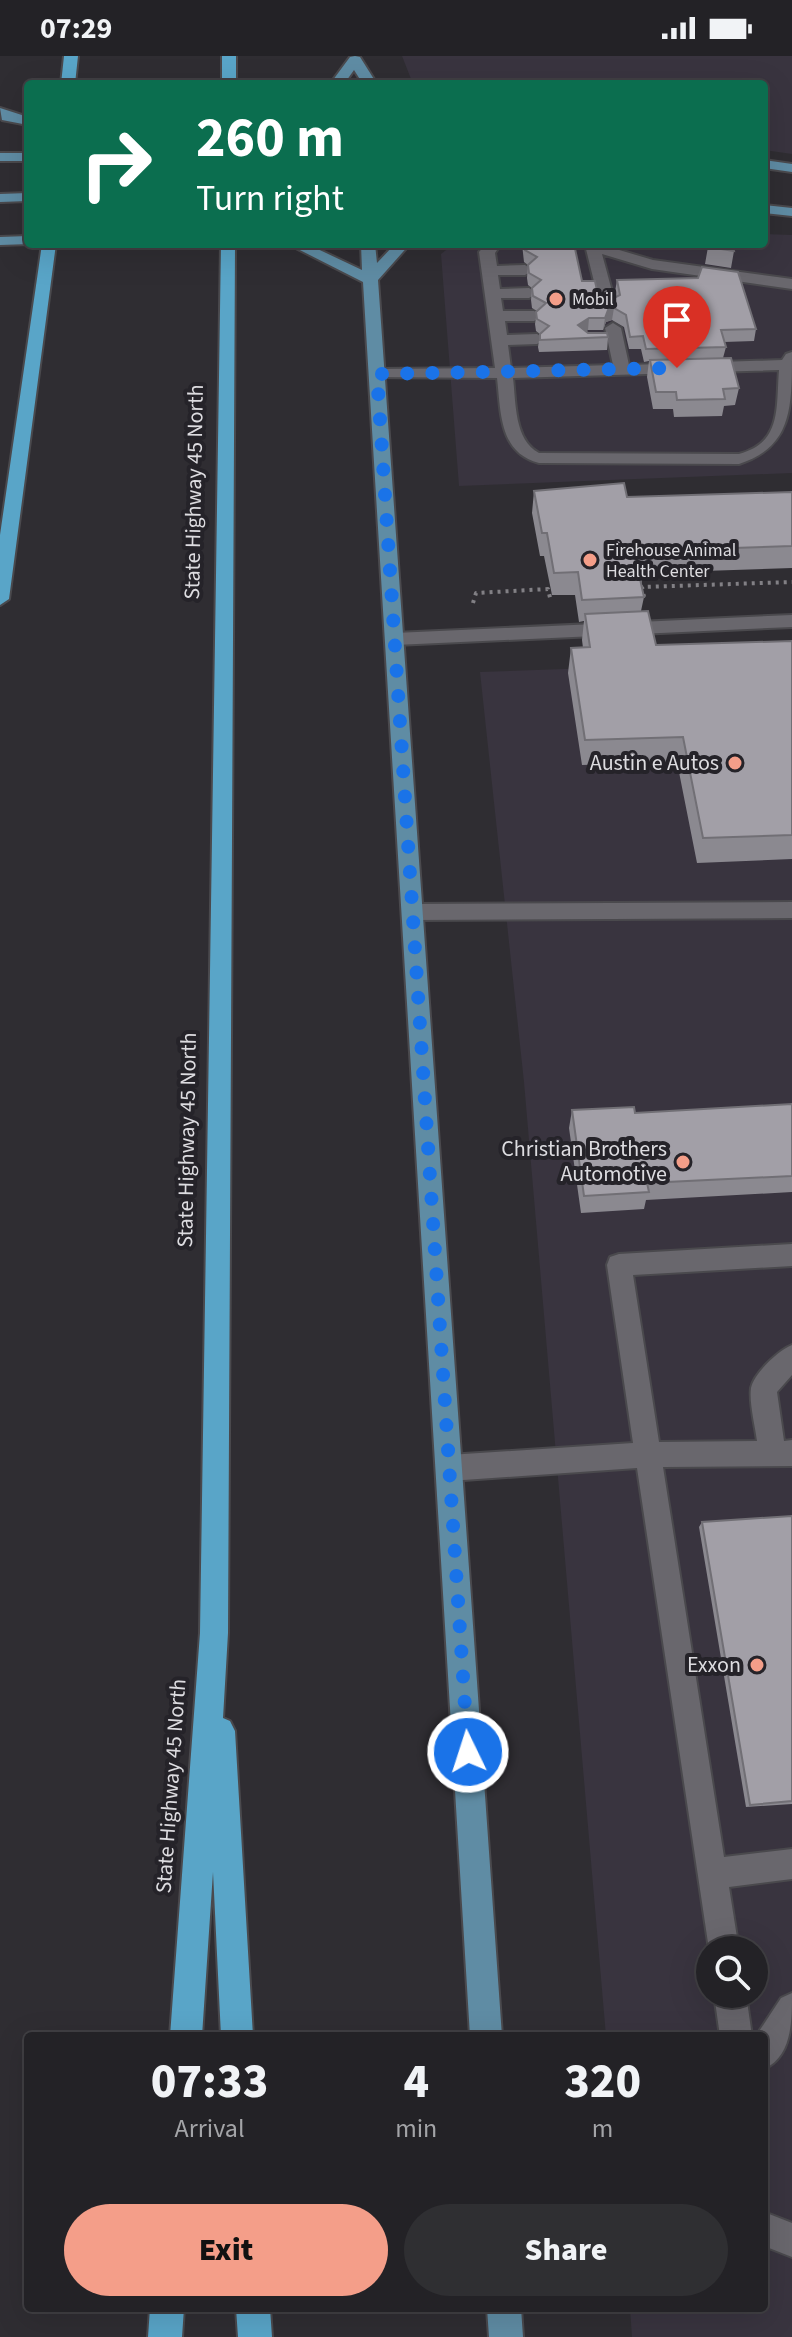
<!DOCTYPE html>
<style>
body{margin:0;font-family:"Source Sans 3",sans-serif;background:#2f2f32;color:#f1f3f6;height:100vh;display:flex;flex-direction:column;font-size:30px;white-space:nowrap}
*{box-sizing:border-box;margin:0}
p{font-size:26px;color:#a3a4a7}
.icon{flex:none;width:44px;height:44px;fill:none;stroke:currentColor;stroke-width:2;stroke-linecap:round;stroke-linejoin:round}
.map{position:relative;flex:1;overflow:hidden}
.sheet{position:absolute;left:24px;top:1976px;width:744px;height:280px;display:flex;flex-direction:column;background:#232226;border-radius:8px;box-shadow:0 8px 32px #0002,0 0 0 2px #403f43}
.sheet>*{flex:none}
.guide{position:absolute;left:24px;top:24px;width:744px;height:168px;border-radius:8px;box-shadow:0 8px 32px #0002,0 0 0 2px #403f43;background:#0b6e4f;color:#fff;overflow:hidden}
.tools{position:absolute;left:696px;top:1880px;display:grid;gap:16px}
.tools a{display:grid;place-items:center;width:72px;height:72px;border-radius:50%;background:#232226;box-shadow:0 8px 32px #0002,0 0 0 2px #403f43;font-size:40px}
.pin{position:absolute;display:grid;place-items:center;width:68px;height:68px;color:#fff;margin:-82px -34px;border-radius:50% 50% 50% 0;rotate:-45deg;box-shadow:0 0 8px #0007}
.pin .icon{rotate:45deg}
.me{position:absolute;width:88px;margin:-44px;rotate:356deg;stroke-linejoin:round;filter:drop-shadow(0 0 6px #0008)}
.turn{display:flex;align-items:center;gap:28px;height:168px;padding:0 40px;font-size:36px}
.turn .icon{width:104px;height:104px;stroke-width:2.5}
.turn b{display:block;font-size:56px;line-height:68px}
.eta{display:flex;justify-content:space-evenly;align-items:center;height:136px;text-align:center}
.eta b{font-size:48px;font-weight:800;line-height:56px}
.action{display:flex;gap:16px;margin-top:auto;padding:16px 40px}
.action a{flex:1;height:92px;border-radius:48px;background:#f49e89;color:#111;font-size:32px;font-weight:800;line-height:92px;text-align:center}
.action a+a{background:#2f2f32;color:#f1f3f6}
.status{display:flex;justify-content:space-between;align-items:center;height:56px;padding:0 40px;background:#232226;direction:ltr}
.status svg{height:22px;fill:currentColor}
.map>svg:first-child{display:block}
.built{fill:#39343f;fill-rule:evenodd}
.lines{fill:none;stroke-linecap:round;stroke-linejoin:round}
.minor-casing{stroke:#4a494d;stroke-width:4}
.major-casing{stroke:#4a494d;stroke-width:4}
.highway-casing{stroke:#4a494d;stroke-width:4}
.path{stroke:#828085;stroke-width:4;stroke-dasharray:3 5;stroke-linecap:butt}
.minor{fill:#69676d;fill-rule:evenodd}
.major{fill:#5f8ca4;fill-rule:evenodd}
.highway{fill:#59a5c8;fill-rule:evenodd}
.wall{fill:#8b8990}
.shaded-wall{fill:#716f75}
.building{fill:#a29fa7;stroke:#716f75;stroke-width:2}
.route{stroke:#1a73e8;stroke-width:14;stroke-dasharray:0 25.2}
.poi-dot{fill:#f49e89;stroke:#252329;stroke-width:3}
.labels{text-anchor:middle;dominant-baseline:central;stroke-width:8;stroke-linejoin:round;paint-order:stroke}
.far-poi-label{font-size:18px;fill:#dddce0;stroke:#252329;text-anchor:start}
.street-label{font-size:22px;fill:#dddce0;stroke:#252329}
.poi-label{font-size:22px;fill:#dddce0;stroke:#252329;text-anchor:end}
</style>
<div class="status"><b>07:29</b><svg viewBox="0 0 49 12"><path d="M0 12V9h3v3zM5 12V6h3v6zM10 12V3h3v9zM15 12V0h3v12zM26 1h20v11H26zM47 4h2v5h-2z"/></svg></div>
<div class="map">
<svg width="792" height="2281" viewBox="0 0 792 2281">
<rect width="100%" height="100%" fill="#2f2d32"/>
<path class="built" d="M 402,0 L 792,0 L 792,98 L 764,94 L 764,28 L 413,28 Z
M 764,178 L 792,179 L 792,417 L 459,430 L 441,198 L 454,188 L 764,188 Z
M 792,605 L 792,2281 L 632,2281 L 630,2252 L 764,2252 L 764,1980 L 606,1980 L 524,1026 L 480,616 ZM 710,1894 L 754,1894 L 754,1938 L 710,1938 Z"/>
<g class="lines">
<defs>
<path id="minor" d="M 486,188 L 501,188 L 495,197 L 497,210 L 525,209 L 533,214 L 525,219 L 498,219 L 500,233 L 529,232 L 537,237 L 529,242 L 501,242 L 503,255 L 534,255 L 542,260 L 534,265 L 505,265 L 507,279 L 537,278 L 545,283 L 537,288 L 508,289 L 511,312 L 613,309 L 605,272 L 613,267 L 621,272 L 629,309 L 782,304 L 786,298 L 792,296 C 792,352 792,391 739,408 L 539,407 C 499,397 501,356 497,322 L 371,321 L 371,315 L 377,313 L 495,312 L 479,196 ZM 779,314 C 776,351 782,387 739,398 L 539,397 C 514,384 516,346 513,322 Z
M 576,188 L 599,188 L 653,204 L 792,223 L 792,233 L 652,213 L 602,198 L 616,250 L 608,255 L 600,250 L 586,193 Z
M 792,559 L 792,571 L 395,589 L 386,583 L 395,577 Z
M 792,846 L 792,862 L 413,864 L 405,862 L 402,856 L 405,850 L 413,848 Z
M 792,1188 L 792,1210 L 633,1219 L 659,1386 L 757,1385 C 755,1369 749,1347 751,1332 C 754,1317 779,1294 792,1289 L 792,1319 L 777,1336 L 784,1385 L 792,1384 L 792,1410 L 663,1411 L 724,1801 L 792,1793 L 792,1823 L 729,1831 L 739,1894 L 710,1894 L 710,1900 L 637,1412 L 449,1425 L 440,1421 L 436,1412 L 440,1403 L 449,1399 L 633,1387 L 607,1209 L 610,1201 L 619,1198 Z
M 792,1937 C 792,1966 792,2000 764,2013 L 764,1980 L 756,1980 L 781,1942 Z
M 714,1938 L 746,1938 L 752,1980 L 720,1980 Z
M 764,2156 L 792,2167 L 792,2201 L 764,2190 Z"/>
<path id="major" d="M 355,0 L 360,1 L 377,28 L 363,28 L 354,14 L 344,28 L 330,28 L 350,1 Z
M 0,52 L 28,61 L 28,69 L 2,64 Z
M 0,97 L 28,97 L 28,105 L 0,105 Z
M 764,104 L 792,108 L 792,116 L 764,112 Z
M 28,137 L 28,145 L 0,146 L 0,138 Z
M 764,149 L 792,152 L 792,160 L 764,157 Z
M 28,180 L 30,188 L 0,189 L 0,181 Z
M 288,188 L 307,188 L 362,214 L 361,188 L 375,188 L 377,207 L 395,188 L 410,188 L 378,224 L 502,1980 L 470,1980 L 363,226 Z
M 487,2252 L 521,2252 L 523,2281 L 489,2281 Z"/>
<path id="highway" d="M 64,0 L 78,0 L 75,28 L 61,28 Z
M 222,0 L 236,0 L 236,28 L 222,28 Z
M 42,188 L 56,188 L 9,543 L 0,549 L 0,479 Z
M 221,188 L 235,188 L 228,1577 L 223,1662 L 230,1665 L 235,1675 L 253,1980 L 221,1980 L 213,1816 L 202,1980 L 170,1980 L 200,1577 Z
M 150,2252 L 184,2252 L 182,2281 L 148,2281 Z
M 236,2252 L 270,2252 L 272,2281 L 238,2281 Z"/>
</defs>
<use href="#minor" class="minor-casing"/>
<use href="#major" class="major-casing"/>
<use href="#highway" class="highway-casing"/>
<path class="path" d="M 644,541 L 642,531 L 792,526
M 473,547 L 476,537 L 548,533 L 551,546"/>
<use href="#minor" class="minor"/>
<use href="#major" class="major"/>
<use href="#highway" class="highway"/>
</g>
<path class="wall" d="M 522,188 L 574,188 L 582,225 L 608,245 L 616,241 L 615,236 L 617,224 L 756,273 L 754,285 L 724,286 L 726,291 L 723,302 L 739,332 L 735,349 L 724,350 L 722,360 L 674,361 L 673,353 L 653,353 L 647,321 L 649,305 L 644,306 L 641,293 L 629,293 L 624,271 L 612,264 L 606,266 L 603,274 L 588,274 L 586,275 L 588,277 L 608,281 L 607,294 L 539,296 L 538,291 L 540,278 L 536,275 L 535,268 L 537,255 L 532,252 L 531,244 L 532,232 L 528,229 L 527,222 L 528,209 L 524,206 Z
M 708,191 L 734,195 L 731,212 L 705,208 Z
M 534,435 L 627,441 L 792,436 L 792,512 L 643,517 L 641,530 L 644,541 L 641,555 L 656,589 L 792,585 L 792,803 L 697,807 L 677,706 L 582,709 L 568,617 L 571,592 L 583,592 L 582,584 L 584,565 L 579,566 L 575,539 L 552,539 L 544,500 L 540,500 L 532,457 Z
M 792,1048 L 792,1136 L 646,1144 L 644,1153 L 581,1157 L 569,1072 L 572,1054 L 635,1057 Z
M 792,1460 L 792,1748 L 746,1751 L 699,1471 L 702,1466 Z"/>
<path class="shaded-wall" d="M 614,252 L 612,264 L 606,266 L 603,274 L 605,262 L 608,254 Z
M 589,262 L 588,274 L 577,281 L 578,269 Z"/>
<path class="building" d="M 524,188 L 574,188 L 582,225 L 595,225 L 598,239 L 608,245 L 620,239 L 617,224 L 698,222 L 702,211 L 738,216 L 756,273 L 721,274 L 726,291 L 646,293 L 643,280 L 630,281 L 626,259 L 614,252 L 608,254 L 605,262 L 589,262 L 578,269 L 588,277 L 607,277 L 608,281 L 540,284 L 540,278 L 549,270 L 537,263 L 536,256 L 546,247 L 533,240 L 532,232 L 541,224 L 529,217 L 528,209 L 537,201 L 525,194 Z
M 709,188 L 732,188 L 734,195 L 708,191 Z
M 731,302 L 739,332 L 723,333 L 725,343 L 677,344 L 676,336 L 656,336 L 650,304 Z
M 624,427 L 627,441 L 792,436 L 792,490 L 640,495 L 644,514 L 638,514 L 644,541 L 582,544 L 578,516 L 554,517 L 547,477 L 542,477 L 534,435 Z
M 648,555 L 656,589 L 792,585 L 792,779 L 703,782 L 683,681 L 585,684 L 571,592 L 590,591 L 585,558 Z
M 792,1048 L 792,1120 L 647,1127 L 649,1136 L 584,1140 L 572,1054 L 634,1051 L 635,1057 Z
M 792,1460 L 792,1745 L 750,1749 L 702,1466 Z"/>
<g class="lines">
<path class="route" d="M 468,1696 L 377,318 L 677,312"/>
</g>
<g class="poi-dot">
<circle cx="556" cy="243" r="8"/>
<circle cx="590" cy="504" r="8"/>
<circle cx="735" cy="707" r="8"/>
<circle cx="683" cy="1106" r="8"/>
<circle cx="757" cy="1609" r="8"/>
</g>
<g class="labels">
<g class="far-poi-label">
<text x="572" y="243">Mobil</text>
<text x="606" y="494">Firehouse Animal<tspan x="606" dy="21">Health Center</tspan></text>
</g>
<g class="street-label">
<text transform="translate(194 436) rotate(-89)">State Highway 45 North</text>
<text transform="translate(187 1084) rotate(-89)">State Highway 45 North</text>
<text transform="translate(171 1730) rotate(-86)">State Highway 45 North</text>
</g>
<g class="poi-label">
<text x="719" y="707">Austin e Autos</text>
<text x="667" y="1093">Christian Brothers<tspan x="667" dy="25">Automotive</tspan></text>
<text x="741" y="1609">Exxon</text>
</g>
</g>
</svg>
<div class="tools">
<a><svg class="icon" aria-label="search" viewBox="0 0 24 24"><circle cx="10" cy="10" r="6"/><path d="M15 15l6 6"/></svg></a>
</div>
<div class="pin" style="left:677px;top:312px;background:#d93025"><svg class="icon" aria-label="arrive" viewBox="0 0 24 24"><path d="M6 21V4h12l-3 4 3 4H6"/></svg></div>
<svg class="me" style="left:468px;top:1696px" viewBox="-20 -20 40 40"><circle r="17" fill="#1a73e8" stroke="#fff" stroke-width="3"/><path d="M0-11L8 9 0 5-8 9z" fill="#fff"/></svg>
<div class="guide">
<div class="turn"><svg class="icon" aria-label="right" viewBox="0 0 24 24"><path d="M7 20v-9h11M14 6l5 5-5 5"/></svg><div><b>260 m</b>Turn right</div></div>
</div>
<section class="sheet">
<div class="eta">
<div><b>07:33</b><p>Arrival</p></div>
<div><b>4</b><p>min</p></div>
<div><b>320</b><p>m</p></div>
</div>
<div class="action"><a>Exit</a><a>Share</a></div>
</section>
</div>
